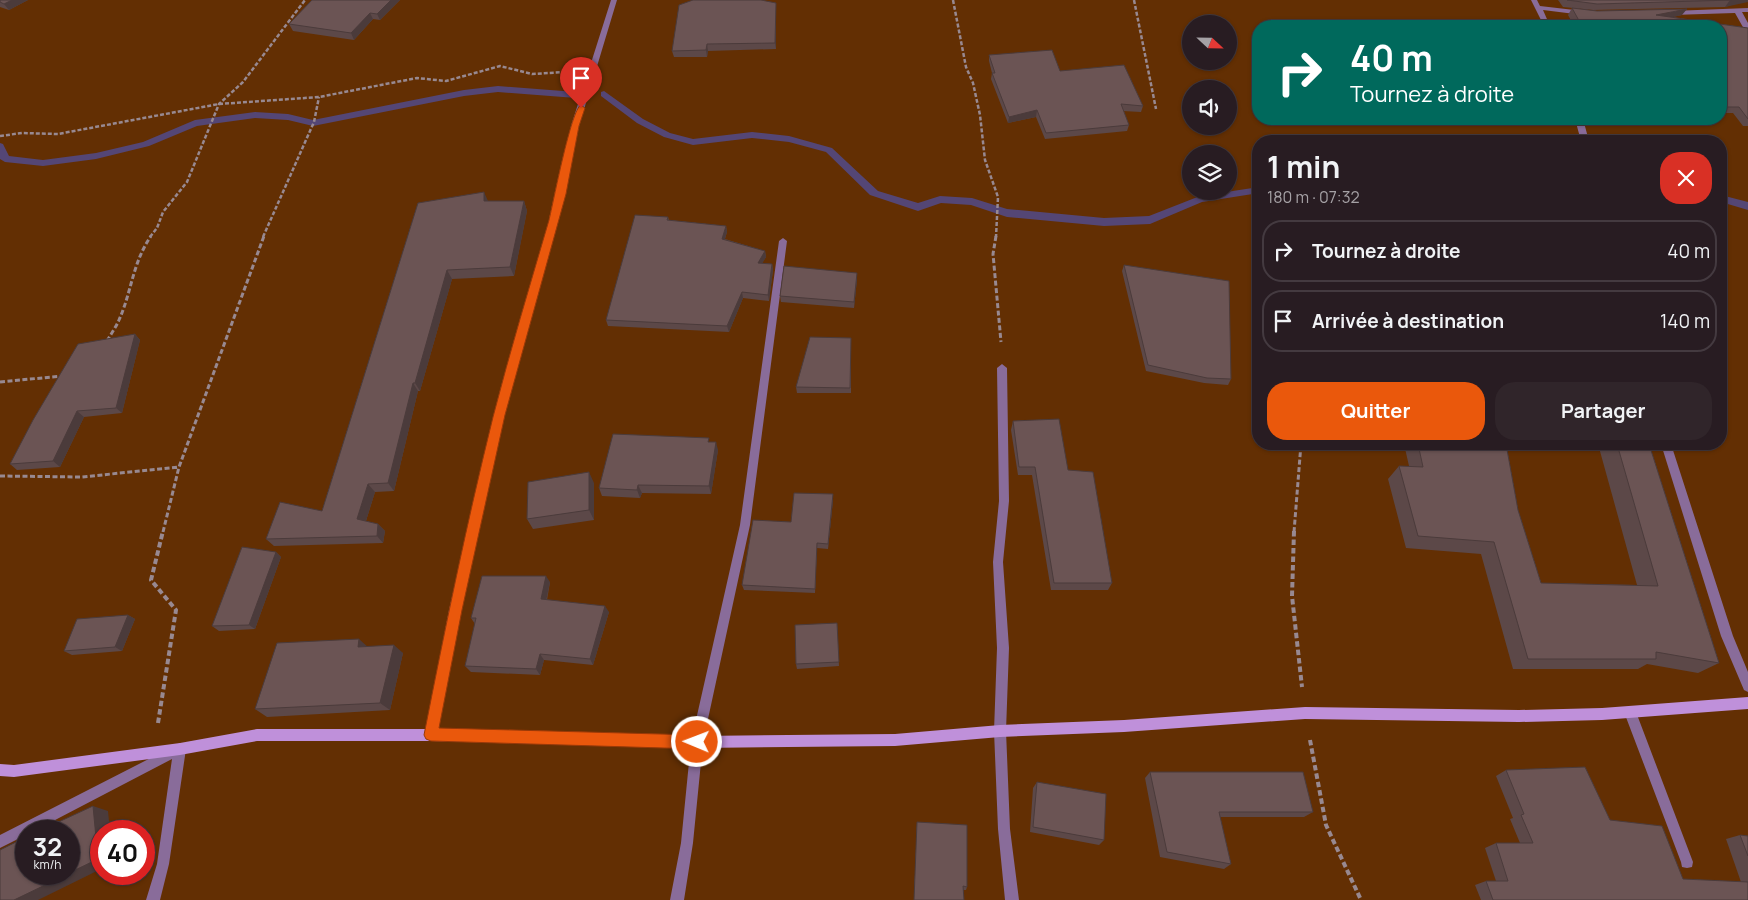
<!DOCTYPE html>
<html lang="fr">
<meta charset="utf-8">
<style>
body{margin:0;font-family:Manrope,sans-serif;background:#30252a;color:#f1f3f6;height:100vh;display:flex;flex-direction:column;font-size:19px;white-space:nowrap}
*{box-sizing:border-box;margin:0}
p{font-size:16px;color:#a5a1a5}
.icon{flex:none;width:28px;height:28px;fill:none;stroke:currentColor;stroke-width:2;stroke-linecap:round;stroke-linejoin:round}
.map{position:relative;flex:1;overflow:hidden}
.drawer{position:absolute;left:1252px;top:135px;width:475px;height:315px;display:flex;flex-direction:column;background:#281c22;border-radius:20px;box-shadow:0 1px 4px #0004,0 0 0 1px #443a40}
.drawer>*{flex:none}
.top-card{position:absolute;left:1252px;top:20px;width:475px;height:105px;border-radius:20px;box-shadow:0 1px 4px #0004,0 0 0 1px #443a40;background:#00695c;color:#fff;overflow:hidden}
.needle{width:32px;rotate:112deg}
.fabs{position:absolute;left:1182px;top:15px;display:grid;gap:10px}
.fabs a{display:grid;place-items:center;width:55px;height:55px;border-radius:50%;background:#281c22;box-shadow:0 1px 4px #0004,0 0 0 1px #443a40;font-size:25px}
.speed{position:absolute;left:15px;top:820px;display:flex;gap:10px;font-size:25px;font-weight:700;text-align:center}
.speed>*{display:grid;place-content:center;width:65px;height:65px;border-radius:50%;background:#281c22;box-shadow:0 1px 4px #0004,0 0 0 1px #443a40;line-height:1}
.speed small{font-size:12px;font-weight:400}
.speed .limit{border:8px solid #d22;background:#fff;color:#111}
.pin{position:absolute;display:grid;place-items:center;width:42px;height:42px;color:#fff;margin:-51px -21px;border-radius:50% 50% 50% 0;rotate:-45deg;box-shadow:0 0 5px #0007}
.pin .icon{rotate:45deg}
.me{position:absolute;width:55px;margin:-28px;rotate:271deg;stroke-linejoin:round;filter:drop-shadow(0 0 4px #0008)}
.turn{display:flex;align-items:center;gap:18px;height:105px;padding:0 15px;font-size:22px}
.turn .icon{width:65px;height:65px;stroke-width:2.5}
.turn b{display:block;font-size:35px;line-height:42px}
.round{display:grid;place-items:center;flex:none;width:52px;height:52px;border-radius:20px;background:#30252a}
.headline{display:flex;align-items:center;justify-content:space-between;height:85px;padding:0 15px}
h1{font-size:30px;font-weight:700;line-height:38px}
.action{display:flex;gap:10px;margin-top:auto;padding:10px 15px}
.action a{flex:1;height:58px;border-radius:20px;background:#ea580c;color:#fff;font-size:20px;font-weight:700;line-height:58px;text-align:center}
.action a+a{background:#30252a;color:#f1f3f6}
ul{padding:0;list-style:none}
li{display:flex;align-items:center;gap:15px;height:62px;margin:0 10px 8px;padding:0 5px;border:2px solid #443a40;border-radius:20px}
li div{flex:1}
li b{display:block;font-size:19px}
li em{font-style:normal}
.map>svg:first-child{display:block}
.green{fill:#632f03;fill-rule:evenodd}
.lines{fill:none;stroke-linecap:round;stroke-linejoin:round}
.stream{fill:#544675;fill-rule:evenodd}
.path-far2{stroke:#988991;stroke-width:2.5;stroke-dasharray:4 2;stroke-linecap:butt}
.path-far1{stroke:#988991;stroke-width:3;stroke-dasharray:5 2.5;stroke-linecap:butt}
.path{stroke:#988991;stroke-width:4;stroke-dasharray:5.5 3;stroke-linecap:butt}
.street{fill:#896c9a;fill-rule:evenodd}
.secondary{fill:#bf90da;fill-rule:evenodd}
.wall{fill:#5c4848}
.shaded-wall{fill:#4b3b3b}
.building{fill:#6b5454;stroke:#4b3b3b}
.route{fill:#ea580c;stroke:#983908}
</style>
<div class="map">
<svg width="1748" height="900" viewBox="0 0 1748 900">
<rect width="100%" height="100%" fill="#36252e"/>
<path class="green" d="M 0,0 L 1748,0 L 1748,900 L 0,900 ZM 1191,24 L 1229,24 L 1229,61 L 1191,61 ZM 1259,26 L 1721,26 L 1721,119 L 1259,119 ZM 1191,89 L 1229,89 L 1229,126 L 1191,126 ZM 1259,141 L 1721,141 L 1721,444 L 1259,444 ZM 1191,154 L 1229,154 L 1229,191 L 1191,191 ZM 26,831 L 69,831 L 69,874 L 26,874 ZM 101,831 L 144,831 L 144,874 L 101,874 Z"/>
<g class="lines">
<path class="stream" d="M 498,86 L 576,92 L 581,95 L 576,98 L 498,92 L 464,96 L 313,126 L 288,120 L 255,118 L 197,126 L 149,146 L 96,159 L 43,166 L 5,162 L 0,159 L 0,143 L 3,144 L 9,156 L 43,160 L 96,153 L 143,142 L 195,120 L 255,112 L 288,114 L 313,120 L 464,90 Z
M 604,91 L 643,119 L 670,133 L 693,139 L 752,132 L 789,136 L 832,148 L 878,191 L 918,203 L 940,196 L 972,198 L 1007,209 L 1104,218 L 1149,216 L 1200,196 L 1259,187 L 1259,193 L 1202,202 L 1150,224 L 1104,226 L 1007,217 L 971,205 L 941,203 L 918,211 L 870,195 L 826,152 L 789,142 L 752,138 L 693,145 L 664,137 L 637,123 L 601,96 L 601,92 Z
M 1721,195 L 1748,202 L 1748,210 L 1721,202 Z"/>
<path class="path-far2" d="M 953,0 L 966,67 L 973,83 L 980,115 L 985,160 L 998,197 L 996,237
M 1134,0 L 1156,109
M 0,136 L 22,133 L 58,134 L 219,104 L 319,97 L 417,78 L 446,81 L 500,66 L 532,74 L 566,72
M 150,237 L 157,228 L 163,212 L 187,182 L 219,104 L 243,82 L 305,0
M 263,237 L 314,122 L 319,97"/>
<path class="path-far1" d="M 996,236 L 993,254 L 1001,342
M 107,341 C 111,334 116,327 119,320 C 132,291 132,264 151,236
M 0,382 L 62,376
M 0,476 L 82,477 L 179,467
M 163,532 L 179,467 L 264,236
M 1294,532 L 1301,444"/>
<path class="path" d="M 1294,531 L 1292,596 L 1302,687
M 158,723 L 176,610 L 151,580 L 163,531
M 1310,740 L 1326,825 L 1361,900"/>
<path class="street" d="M 611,0 L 617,0 L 579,126 L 565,194 L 504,415 L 461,610 L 437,735 L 435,739 L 431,741 L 427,739 L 425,735 L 449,610 L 494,415 L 557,194 L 571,126 Z
M 1531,0 L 1537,0 L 1540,6 L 1583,11 L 1586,13 L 1583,15 L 1543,10 L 1550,26 L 1544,26 Z
M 1748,8 L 1748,12 L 1742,12 L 1748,23 L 1748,31 L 1744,29 L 1735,13 L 1672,15 L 1669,13 L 1672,11 Z
M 1575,119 L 1583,119 L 1589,141 L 1581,141 Z
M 783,238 L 787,241 L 750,525 L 703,742 L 693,843 L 684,900 L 670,900 L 681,843 L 691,742 L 740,525 L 779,241 Z
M 1002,364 L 1007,368 L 1009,501 L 1003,562 L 1009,648 L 1006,731 L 1010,829 L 1019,900 L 1005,900 L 998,829 L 994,731 L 997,648 L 993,562 L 999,501 L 997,368 Z
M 1661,444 L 1671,444 L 1733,636 L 1748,672 L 1748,692 L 1744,690 L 1721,636 Z
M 1630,706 L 1634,708 L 1636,712 L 1693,862 L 1692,867 L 1687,868 L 1682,867 L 1681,862 L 1624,712 L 1626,708 Z
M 180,743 L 184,745 L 186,749 L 169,864 L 160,900 L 146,900 L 157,864 L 172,759 L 34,831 L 26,831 L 26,835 L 0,848 L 0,835 Z"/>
<path class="secondary" d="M 1748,697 L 1748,709 L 1602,720 L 1519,722 L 1305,719 L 1124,732 L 1000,737 L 895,746 L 697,748 L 431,741 L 257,741 L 180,755 L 14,777 L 0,776 L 0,764 L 14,765 L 180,743 L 257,729 L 431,729 L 697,736 L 895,734 L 1000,725 L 1124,720 L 1305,707 L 1519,710 L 1602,708 Z"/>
</g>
<path class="wall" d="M 0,0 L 28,0 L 9,10 L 0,7 Z
M 312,0 L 400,0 L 380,20 L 373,19 L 354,40 L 293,31 L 289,24 Z
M 1558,0 L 1748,0 L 1725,7 L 1593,10 L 1563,7 Z
M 776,3 L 776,49 L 708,51 L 707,57 L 674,57 L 672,51 Z
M 1572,8 L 1597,11 L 1682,15 L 1672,17 L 1748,28 L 1748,126 L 1743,126 L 1733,113 L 1721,113 L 1721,26 L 1574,26 L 1568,15 Z
M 989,55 L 1060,71 L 1143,106 L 1141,112 L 1123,111 L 1129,125 L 1127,131 L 1045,139 L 1036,117 L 1008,123 L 991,79 L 992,73 L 989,61 Z
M 488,201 L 524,201 L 527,211 L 514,276 L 452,279 L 420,391 L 418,391 L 394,491 L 375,492 L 366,521 L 378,524 L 385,531 L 383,543 L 274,546 L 266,539 L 322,511 L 418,203 Z
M 668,217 L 669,220 L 726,226 L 727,232 L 725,239 L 765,251 L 766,257 L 762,263 L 772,264 L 773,270 L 769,301 L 743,298 L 729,332 L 608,326 L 606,320 Z
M 1124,265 L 1231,379 L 1228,385 L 1204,383 L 1146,371 L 1122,271 Z
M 857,279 L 854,308 L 781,302 L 780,296 Z
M 135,334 L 140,340 L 122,413 L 84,417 L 60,467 L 17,470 L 10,464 Z
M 851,338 L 851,393 L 797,393 L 796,387 Z
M 1013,421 L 1068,470 L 1112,583 L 1108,590 L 1051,590 L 1032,475 L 1018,475 L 1011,430 Z
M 710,442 L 718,450 L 711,494 L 642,493 L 640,498 L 602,496 L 599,488 Z
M 1404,444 L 1506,444 L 1518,510 L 1541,583 L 1637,585 L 1598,444 L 1649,444 L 1719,663 L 1698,673 L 1647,664 L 1638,669 L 1513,669 L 1481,554 L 1406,548 L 1388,479 L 1399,466 L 1409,466 Z
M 594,483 L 594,520 L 533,529 L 527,519 Z
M 833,500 L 828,549 L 817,548 L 815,593 L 744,590 L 742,585 L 791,522 Z
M 276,552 L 281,557 L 255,629 L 219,631 L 212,626 Z
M 550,582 L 547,600 L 609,612 L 593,665 L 544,660 L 540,675 L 471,672 L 465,666 L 475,624 L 471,618 Z
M 128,615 L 135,619 L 122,651 L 72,655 L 64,651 Z
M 837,623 L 839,666 L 797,669 L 796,664 Z
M 367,646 L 403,653 L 390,710 L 267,717 L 255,709 Z
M 1506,770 L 1610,820 L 1683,879 L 1741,882 L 1726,839 L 1740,835 L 1748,836 L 1748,900 L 1481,900 L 1475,885 L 1486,881 L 1496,881 L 1485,848 L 1496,843 L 1520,843 L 1510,819 L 1513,818 L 1496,776 Z
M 1150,772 L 1313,812 L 1304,817 L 1220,817 L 1231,864 L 1224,869 L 1160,857 L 1145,778 Z
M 1037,782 L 1104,840 L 1099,845 L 1030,832 L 1033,788 Z
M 917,822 L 967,887 L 966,890 L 963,890 L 964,900 L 914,900 Z"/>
<path class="shaded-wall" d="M 12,0 L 28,0 L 9,10 L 4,4 Z
M 391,0 L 400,0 L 380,20 L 377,14 Z
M 1730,0 L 1748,0 L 1748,2 L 1725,7 Z
M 776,3 L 776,49 L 775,43 Z
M 1687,9 L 1682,15 L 1652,22 L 1656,15 Z
M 370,13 L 373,19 L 354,40 L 351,33 Z
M 707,44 L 708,51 L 707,57 L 706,50 Z
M 1037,110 L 1036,117 L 1008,123 L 1009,117 Z
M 484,192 L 488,201 L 488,210 L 484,201 Z
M 524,201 L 527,211 L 514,276 L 510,267 Z
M 726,226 L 727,232 L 723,245 L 722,239 Z
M 765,251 L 766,257 L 759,269 L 758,263 Z
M 772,264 L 773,270 L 769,301 L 768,295 Z
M 447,270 L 452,279 L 420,391 L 415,383 Z
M 857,273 L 857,279 L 854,308 L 854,302 Z
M 742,292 L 743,298 L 729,332 L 727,326 Z
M 135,334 L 140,340 L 122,413 L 116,408 Z
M 413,383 L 418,391 L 394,491 L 388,483 Z
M 77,411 L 84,417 L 60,467 L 53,461 Z
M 716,442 L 718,450 L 711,494 L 709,486 Z
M 589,472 L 594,483 L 594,520 L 589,510 Z
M 368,484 L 375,492 L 364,527 L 357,519 Z
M 638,485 L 642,493 L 640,498 L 637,490 Z
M 833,494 L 833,500 L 828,549 L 828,544 Z
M 378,524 L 385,531 L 383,543 L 377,536 Z
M 276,552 L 281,557 L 255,629 L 249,625 Z
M 546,576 L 550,582 L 545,606 L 541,599 Z
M 605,606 L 609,612 L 593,665 L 590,659 Z
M 128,615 L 135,619 L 122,651 L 115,647 Z
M 359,639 L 369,648 L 358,647 Z
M 394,645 L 403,653 L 390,710 L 380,703 Z
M 540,654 L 544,660 L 540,675 L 536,669 Z
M 93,806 L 108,811 L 110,831 L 101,831 L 101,869 L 38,900 L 14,900 Z"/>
<path class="building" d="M 0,0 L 12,0 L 4,4 L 0,2 Z
M 312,0 L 391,0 L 377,14 L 370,13 L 351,33 L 289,24 Z
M 693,0 L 761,0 L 776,3 L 775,43 L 707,44 L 706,50 L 672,51 L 679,5 Z
M 1567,0 L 1732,0 L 1597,4 Z
M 1572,8 L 1597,11 L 1687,9 L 1656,15 L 1748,28 L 1748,119 L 1739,107 L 1721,107 L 1721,26 L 1582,26 Z
M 1052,50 L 1060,71 L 1124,65 L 1143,106 L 1121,104 L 1129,125 L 1046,133 L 1037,110 L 1009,117 L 992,73 L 995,73 L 989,55 Z
M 484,192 L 484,201 L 524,201 L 510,267 L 447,270 L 415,383 L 413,383 L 388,483 L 368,484 L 357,519 L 378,524 L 377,536 L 266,539 L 280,502 L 322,511 L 418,203 Z
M 635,215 L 668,217 L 667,220 L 726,226 L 722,239 L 765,251 L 758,263 L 772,264 L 768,295 L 742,292 L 727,326 L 606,320 Z
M 1124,265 L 1229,281 L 1231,379 L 1207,378 L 1148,365 Z
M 784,266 L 857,273 L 854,302 L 780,296 Z
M 135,334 L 116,408 L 77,411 L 53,461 L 10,464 L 33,420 L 78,344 Z
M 810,337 L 851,338 L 850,388 L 796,387 Z
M 1059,419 L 1068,470 L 1093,472 L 1112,583 L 1054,583 L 1035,467 L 1019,467 L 1013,421 Z
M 613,434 L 709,438 L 708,442 L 716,442 L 709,486 L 638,485 L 637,490 L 599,488 Z
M 1418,444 L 1506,444 L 1518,510 L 1541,583 L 1658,586 L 1617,444 L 1649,444 L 1719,663 L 1656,652 L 1656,659 L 1528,659 L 1494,542 L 1418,536 L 1399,466 L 1423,467 Z
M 589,472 L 589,510 L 527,519 L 528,482 Z
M 794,493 L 833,494 L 828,544 L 817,543 L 815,589 L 742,585 L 753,520 L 791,522 Z
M 242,547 L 276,552 L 249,625 L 212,626 Z
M 482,576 L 546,576 L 541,599 L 605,606 L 590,659 L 540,654 L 536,669 L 465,666 L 476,618 L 471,618 Z
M 128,615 L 115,647 L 64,651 L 77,619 Z
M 837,623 L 839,662 L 796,664 L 795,625 Z
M 359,639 L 358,647 L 394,645 L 380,703 L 255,709 L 277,643 Z
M 1585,767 L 1610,820 L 1662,826 L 1683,879 L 1748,882 L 1748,900 L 1493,900 L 1486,881 L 1508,881 L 1496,843 L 1533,843 L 1521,815 L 1524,814 L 1506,770 Z
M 1150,772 L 1303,772 L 1313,812 L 1219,812 L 1231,864 L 1167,852 Z
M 1037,782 L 1106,794 L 1104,840 L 1033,827 Z
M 93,806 L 98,859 L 69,873 L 69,831 L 39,831 Z
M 917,822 L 967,825 L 967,887 L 963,886 L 964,900 L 914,900 Z
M 1740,835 L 1748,836 L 1748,856 Z
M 26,837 L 26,874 L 68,874 L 14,900 L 0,900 L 0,850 Z"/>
<path class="route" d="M 581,105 L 585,108 L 579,126 L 566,194 L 505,415 L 462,610 L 439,728 L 697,735 L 702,737 L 704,742 L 702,747 L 697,749 L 431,741 L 426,739 L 424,735 C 445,628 467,522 493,417 C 510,351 530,285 549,220 C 553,204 571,109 581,105 Z"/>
</svg>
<div class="fabs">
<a><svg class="needle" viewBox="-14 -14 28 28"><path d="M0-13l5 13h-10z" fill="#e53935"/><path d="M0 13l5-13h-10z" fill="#a5a1a5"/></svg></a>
<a><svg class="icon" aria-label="sound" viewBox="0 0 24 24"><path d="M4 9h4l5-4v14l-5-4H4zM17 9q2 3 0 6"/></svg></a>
<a><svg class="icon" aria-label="layers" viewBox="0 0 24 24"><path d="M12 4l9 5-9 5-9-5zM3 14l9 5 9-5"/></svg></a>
</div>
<div class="speed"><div>32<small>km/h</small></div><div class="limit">40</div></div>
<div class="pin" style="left:581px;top:108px;background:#d93025"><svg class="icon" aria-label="arrive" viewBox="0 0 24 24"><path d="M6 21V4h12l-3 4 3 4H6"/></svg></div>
<svg class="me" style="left:697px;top:742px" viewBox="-20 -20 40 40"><circle r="17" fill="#ea580c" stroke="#fff" stroke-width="3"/><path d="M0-11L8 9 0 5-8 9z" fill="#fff"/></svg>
<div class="top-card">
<div class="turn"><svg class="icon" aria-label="right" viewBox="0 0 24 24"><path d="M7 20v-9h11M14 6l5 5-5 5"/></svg><div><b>40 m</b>Tournez à droite</div></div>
</div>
<section class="drawer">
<div class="headline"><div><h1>1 min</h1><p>180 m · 07:32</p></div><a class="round" style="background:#d93025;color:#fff"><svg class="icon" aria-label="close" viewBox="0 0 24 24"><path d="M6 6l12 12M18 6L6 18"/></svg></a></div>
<ul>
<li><svg class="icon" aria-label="right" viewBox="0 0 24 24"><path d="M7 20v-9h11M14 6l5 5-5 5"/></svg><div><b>Tournez à droite</b></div><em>40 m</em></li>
<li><svg class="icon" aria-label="arrive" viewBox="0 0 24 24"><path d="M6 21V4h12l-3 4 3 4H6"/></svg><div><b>Arrivée à destination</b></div><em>140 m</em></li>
</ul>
<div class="action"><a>Quitter</a><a>Partager</a></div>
</section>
</div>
